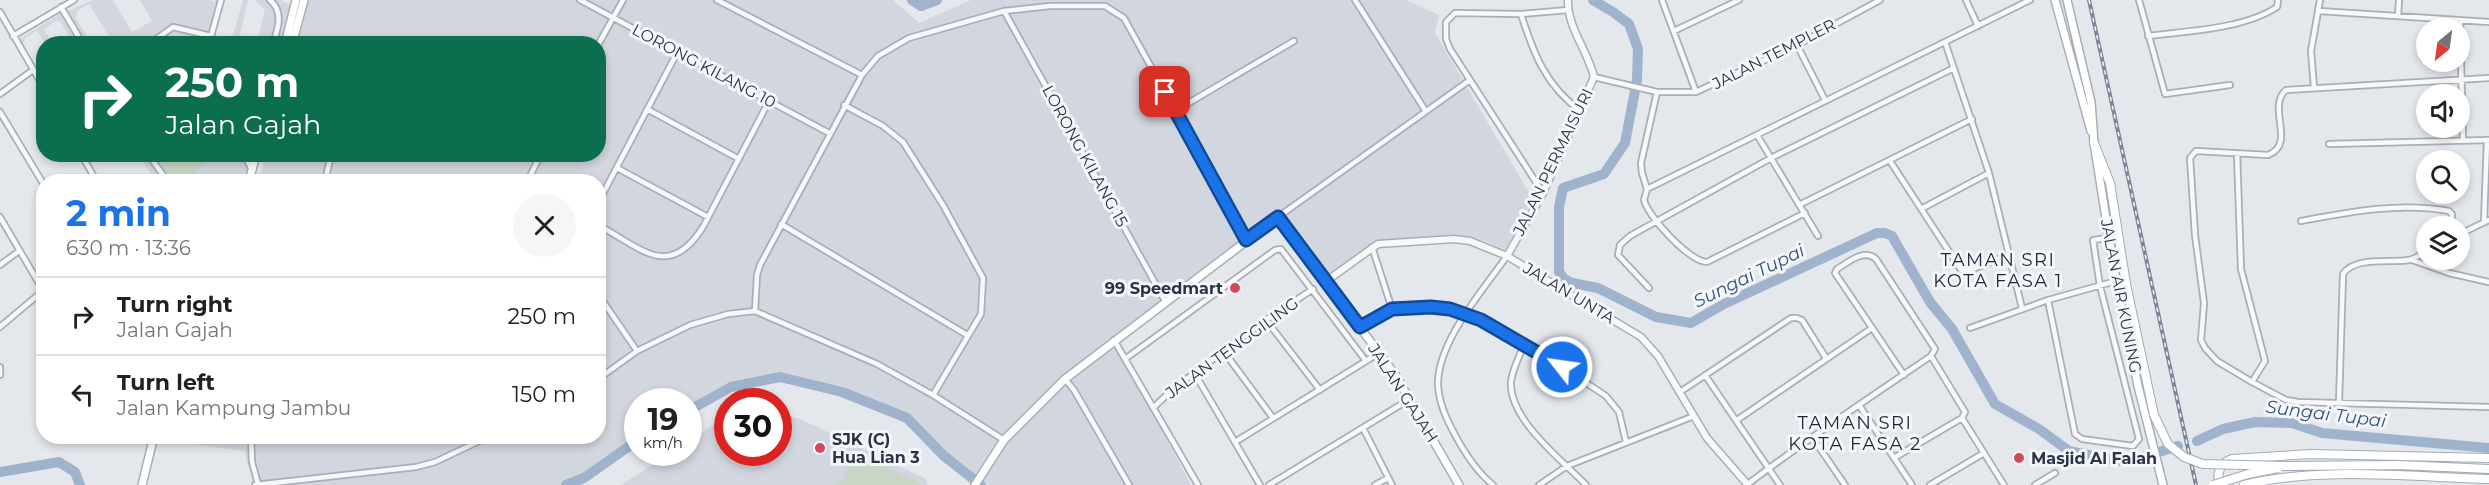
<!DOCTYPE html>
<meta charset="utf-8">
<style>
body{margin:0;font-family:Montserrat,sans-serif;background:#f6f6f6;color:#202124;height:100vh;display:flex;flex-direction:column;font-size:22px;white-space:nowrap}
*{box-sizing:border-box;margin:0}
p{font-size:20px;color:#757577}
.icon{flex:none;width:33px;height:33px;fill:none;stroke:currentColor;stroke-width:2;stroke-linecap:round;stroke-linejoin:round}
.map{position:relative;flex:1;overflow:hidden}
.drawer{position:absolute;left:36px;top:174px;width:570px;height:270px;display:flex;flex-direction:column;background:#fff;border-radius:24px;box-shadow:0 3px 9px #0003}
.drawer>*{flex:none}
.banner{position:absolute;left:36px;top:36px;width:570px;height:126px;border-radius:24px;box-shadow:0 3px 9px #0003;background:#0b6e4f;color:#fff;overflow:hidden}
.needle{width:39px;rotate:209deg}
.tools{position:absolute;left:2416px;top:18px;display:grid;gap:12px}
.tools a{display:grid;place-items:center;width:54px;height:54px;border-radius:50%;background:#fff;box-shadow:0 3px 9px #0003;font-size:30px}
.speed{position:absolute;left:624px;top:388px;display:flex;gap:12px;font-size:30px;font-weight:700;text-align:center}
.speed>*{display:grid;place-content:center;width:78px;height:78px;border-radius:50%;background:#fff;box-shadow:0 3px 9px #0003;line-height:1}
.speed small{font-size:15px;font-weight:400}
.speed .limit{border:9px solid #d22;background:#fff;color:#111}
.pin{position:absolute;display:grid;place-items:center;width:51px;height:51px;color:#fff;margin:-26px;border-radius:12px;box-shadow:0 3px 9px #0006}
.me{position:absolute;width:66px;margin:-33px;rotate:300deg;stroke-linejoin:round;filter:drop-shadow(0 0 4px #0008)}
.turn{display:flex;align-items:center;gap:21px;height:126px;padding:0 30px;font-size:27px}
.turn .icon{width:78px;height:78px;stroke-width:2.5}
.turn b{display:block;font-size:42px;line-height:51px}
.round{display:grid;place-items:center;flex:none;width:63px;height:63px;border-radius:32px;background:#f6f6f6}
.summary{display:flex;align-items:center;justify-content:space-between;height:102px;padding:0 30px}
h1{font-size:36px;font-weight:700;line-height:45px;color:#1a73e8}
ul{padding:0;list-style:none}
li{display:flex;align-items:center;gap:18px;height:78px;padding:0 30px;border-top:2px solid #e0e0e0}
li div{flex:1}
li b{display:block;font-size:22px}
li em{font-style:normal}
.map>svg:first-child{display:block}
.built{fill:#d2d6de}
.green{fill:#c9d6c5}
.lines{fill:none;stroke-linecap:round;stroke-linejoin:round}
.river{stroke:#9fb4cc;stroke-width:10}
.minor-casing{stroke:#a9aeb7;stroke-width:8}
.tertiary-casing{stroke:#a9aeb7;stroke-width:9}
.secondary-casing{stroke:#a9aeb7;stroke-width:10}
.primary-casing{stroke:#a3abb8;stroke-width:10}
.minor{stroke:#f7f8fa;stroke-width:4.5}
.tertiary{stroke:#f7f8fa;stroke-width:6}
.secondary{stroke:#fff;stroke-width:7}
.primary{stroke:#fff;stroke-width:8}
.rail-casing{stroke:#7d8696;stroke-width:4}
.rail{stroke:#f4f6f9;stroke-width:1.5;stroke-dasharray:4.5;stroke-linecap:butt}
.primary-bridge-casing{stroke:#a3abb8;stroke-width:10;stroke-linecap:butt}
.primary-bridge{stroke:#fff;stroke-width:8}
.route-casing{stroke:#114b97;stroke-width:15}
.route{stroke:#1a73e8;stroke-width:10}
.poi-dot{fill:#d1495b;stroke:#f4f6f9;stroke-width:2}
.labels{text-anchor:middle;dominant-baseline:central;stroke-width:6;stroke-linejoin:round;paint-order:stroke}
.street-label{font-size:16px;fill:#2b3445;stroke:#f4f6f9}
.poi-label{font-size:16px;font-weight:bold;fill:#2b3445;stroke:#f4f6f9;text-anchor:start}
.neighbourhood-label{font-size:18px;letter-spacing:1.5px;fill:#1d2536;stroke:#f4f6f9}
.water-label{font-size:18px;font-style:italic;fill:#34527a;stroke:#f4f6f9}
</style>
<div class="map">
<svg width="2489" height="485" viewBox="0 0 2489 485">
<rect width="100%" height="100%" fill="#e4e7ec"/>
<path class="built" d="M 93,0 L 113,0 L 132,32 L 152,21 L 140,0 L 210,0 L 214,2 L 215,0 L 223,0 L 212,39 L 229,43 L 113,43 L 89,4 L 77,11 L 76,18 L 91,43 L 73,43 L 61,22 L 56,21 L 44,29 L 52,43 L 44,43 L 37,31 L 25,38 L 23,44 L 43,79 L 43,83 L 18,40 L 58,15 Z
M 243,0 L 248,0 L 238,43 L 231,43 Z
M 254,0 L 281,0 L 292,6 L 282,43 L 257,43 L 265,9 Z
M 307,0 L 893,0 L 919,23 L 971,0 L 1406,0 L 1439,15 L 1435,33 L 1533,199 L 1506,250 L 1477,238 L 1385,240 L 1331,275 L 1279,218 L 1115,341 L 1191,485 L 989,485 L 908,422 L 778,374 L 732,385 L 689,410 L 688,402 L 638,402 L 637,440 L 566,485 L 254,485 L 244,451 L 163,440 L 164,436 L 598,436 L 598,182 L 258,181 L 266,155 L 598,154 L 598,44 L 296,43 Z
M 138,155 L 253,155 L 245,182 L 156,181 Z
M 779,414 L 800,419 L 851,443 L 926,479 L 928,485 L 621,485 L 671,453 L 688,453 L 689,441 L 727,416 L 728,453 L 778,453 Z"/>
<path class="green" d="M 151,155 L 216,155 L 186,181 L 173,182 L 156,164 Z
M 856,452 L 921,484 L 921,485 L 831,485 L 843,480 Z"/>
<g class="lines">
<path class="river" d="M 912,0 L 921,6 L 937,0
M 1593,0 L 1613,12 L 1629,24 L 1638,49 L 1637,80 L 1625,143 L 1604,174 L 1563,188 L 1559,207 L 1559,272 L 1564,279 L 1572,283 L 1598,288 L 1656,317 L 1691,323 L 1724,304 L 1877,233 L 1885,233 L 1892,236 L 1930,302 L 1952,329 L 1995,404 L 2039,429 L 2069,451 L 2117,461 L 2133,460 L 2178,446
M 688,411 L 731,387 L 780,377 L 842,392 L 907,418 L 944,456 L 981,485
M 2197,441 L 2223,429 L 2255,422 L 2292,423 L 2322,433 L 2489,448
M 0,472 L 59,462 L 75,472 L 80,485
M 566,485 L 584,478 L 638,440"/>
<defs>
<path id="minor" d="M 270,0 C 284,12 278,28 273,44
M 580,0 L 829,133
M 717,0 L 862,75
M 1355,0 L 1425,110
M 1662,0 L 1696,92
M 1966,0 L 1978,26
M 2139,0 L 2165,94 L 2230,85
M 61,7 L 83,44
M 1004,11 L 1165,301
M 2319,11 L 2489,22
M 0,12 L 44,88
M 1521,14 C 1533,52 1546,87 1581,111
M 2398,16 L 2399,0
M 2460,22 L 2463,141
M 1674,31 L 1739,0
M 13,36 L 74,0
M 2148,36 C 2187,31 2244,29 2277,7 L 2278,0
M 1945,42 L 1989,173 L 2022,308
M 149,44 L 173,27 L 211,36
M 209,44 L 221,0
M 598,45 L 623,0
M 1797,45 L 1825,100
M 1594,77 L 1657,92 L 1696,92 L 1797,45 L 1880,0
M 2489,78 L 2286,90 C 2266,107 2297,144 2268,155 L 2196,151 L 2190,158 L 2195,235 L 2204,303 L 2201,340 L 2205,348 L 2217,361 L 2252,382 L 2286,400 L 2298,402 L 2489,407
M 2314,87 L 2311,51 L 2320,0
M 1657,92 L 1641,163 L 1642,173 L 1647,189 L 1644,200 C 1648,217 1690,262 1707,262 L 1805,213
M 0,94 L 33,70
M 844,105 L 883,126 L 903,142 L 943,205 L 983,278 L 981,314 L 933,395
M 647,109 L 739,159
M 1175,111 L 1294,41
M 0,112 L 44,185
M 1757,135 L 1818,236
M 2329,144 L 2489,140
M 2237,153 L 2241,269 L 2265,361 L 2252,382
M 81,154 L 97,182
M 148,154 L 168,182
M 244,154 L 251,168
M 1890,161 L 1961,270 L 1968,271 L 2008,255
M 617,168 L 708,217
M 325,182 L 331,154
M 527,182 L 541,154
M 1647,189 L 2030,0
M 1543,193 L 1450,49 L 1446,39 L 1446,22 L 1455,13 L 1521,14 L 1568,10
M 598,203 L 678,51
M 1799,205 L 1972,119
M 1921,209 L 1989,173
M 0,217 L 44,292
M 1278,217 L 1470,80
M 2301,221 C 2349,212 2399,202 2449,211 L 2452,214 L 2451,226
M 2484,222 L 2487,140
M 781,224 L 967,335
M 598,225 C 641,248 669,281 703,227 L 769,101
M 2460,234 L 2489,220
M 1372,247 L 1392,309
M 2412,260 L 2449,273 L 2489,282
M 0,265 L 19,251
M 1649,288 L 1618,255 L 1620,245 L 1630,236 L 1771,158 L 1954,68
M 598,294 L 637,351
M 2048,300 L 2075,434 L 2082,439 L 2133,446 L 2139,439 L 2100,286 L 2093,240 L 2108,238
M 755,311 L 757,275 L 760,265 L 862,75 L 878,56 L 909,38 L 1004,11 L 1050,6 L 1105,6 L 1124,18 L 1247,240
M 1266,320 L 1320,390
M 0,327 L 44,290
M 1360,327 C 1370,322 1382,312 1393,309 C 1414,303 1446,307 1467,314 L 1562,367 L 1606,396 L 1619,412 L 1626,442
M 1970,328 L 2048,300 L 2116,281
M 1114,340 L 1198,485
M 1524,345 C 1519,357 1513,368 1511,381 C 1508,419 1562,460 1586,485
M 1225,353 L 1273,418
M 1931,356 L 1965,412 L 1962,418 L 2004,485
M 1125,359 L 1275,250 L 1281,249 L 1366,361
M 0,367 L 0,375
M 1195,374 L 1260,485
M 1705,375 L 1780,485
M 598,379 L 637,351 L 690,325 L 728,314 L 755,311 L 877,364 L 933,395 L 1004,440
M 1065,379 L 1074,390 L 1129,485
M 1680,392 L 1791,318 L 1797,318 L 1802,320 L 1826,358
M 2339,403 L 2343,274 C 2355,256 2390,263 2409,260 C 2415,259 2421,254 2427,251
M 1859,405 L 1912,485
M 1153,408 L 1173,389 L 1266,320 L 1313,289
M 1737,420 L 1872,328
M 1363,428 L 1392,485
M 251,436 L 252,462 L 258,484
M 1812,437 L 1845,485
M 1235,442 L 1379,353
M 1894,458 L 1962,418
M 1748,484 C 1807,439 1869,398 1931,356 L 1935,349 L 1876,259 C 1864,248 1849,262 1837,269 L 1835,273 L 1904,375
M 255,485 L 416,467 L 435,462 L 490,436
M 1269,485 L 1410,399
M 1375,485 L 1388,478
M 1493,485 C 1476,471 1464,452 1454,433 C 1446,418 1439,403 1438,385 C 1437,342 1483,290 1507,256
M 1539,485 L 1567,466 L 1694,416
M 1930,485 L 1984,453
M 2035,485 L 2055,473"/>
<path id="tertiary" d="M 1507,256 L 1543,193 L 1594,77 C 1588,51 1567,27 1568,0
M 1325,282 L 1378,244 L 1454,239 L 1470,241 L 1507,256 L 1641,337 L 1658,356 L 1707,438 L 1748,485"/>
<path id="secondary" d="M 2055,0 L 2091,131
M 2067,0 L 2091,102 L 2094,143 L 2116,281 L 2138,386 L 2163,485
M 285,44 L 296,0
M 292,44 L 304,0
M 249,182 L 256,154
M 142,485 L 154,436
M 975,485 L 1004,440 L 1065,379 L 1278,217 L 1396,376 L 1459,485"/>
<path id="primary" d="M 2094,143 L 2110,183 L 2126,284
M 2288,466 L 2399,465 L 2489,469
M 2219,485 C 2217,472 2219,464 2232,459 L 2311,454 L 2489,458
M 2244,485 C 2321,466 2410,477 2489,479"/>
</defs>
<use href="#minor" class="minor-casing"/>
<use href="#tertiary" class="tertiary-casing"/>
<use href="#secondary" class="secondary-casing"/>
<use href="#primary" class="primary-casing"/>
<use href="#minor" class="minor"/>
<use href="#tertiary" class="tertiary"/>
<use href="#secondary" class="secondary"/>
<use href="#primary" class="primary"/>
<defs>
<path id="rail" d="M 2089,0 L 2196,485"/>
</defs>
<use href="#rail" class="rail-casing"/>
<use href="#rail" class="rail"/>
<defs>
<path id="primary-bridge" d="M 2126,284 L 2154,415 L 2168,444 L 2184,457 L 2203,464 L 2288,466
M 2213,485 L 2248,474 L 2278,468"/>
</defs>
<use href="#primary-bridge" class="primary-bridge-casing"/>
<use href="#primary-bridge" class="primary-bridge"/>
</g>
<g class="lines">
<defs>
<path id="route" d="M 1165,92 L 1246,240 L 1278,217 L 1360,327 L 1392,309 L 1431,307 L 1450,309 L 1481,320 L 1562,367"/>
</defs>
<use href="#route" class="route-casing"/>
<use href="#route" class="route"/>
</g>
<g class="poi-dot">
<circle cx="1235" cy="288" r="6"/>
<circle cx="820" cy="448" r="6"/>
<circle cx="2019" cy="458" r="6"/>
</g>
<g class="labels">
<g class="street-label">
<text transform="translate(1774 54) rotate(-27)">JALAN TEMPLER</text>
<text transform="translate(704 66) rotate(28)">LORONG KILANG 10</text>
<text transform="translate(1085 156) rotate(61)">LORONG KILANG 15</text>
<text transform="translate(1553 162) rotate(-64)">JALAN PERMAISURI</text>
<text transform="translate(1569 293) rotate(31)">JALAN UNTA</text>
<text transform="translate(2121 296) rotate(79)">JALAN AIR KUNING</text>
<text transform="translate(1232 348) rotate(-36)">JALAN TENGGILING</text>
<text transform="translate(1403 393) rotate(57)">JALAN GAJAH</text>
</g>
<g class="poi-label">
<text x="1223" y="288" text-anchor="end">99 Speedmart</text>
<text x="832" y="439">SJK (C)<tspan x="832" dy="18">Hua Lian 3</tspan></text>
<text x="2031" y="458">Masjid Al Falah</text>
</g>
<g class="neighbourhood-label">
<text x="1998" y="260">TAMAN SRI<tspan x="1998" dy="21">KOTA FASA 1</tspan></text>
<text x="1855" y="423">TAMAN SRI<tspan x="1855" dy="21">KOTA FASA 2</tspan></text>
</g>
<g class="water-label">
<text transform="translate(1749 276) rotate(-26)">Sungai Tupai</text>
<text transform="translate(2326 414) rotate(7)">Sungai Tupai</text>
</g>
</g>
</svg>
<div class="tools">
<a><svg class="needle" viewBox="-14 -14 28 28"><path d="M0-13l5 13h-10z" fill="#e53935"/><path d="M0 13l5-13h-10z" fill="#757577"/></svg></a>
<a><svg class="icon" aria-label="sound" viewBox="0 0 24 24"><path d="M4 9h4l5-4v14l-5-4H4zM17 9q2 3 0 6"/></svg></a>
<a><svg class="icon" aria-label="search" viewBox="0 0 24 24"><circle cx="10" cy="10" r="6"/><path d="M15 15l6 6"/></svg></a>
<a><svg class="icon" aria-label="layers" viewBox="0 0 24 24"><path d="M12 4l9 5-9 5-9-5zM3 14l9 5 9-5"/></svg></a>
</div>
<div class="speed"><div>19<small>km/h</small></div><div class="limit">30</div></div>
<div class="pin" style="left:1165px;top:92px;background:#d93025"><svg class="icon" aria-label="arrive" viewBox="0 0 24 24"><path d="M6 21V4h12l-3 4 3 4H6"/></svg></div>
<svg class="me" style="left:1562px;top:367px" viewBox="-20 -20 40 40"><circle r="17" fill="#1a73e8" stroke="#fff" stroke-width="3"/><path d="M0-11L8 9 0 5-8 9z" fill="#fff"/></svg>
<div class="banner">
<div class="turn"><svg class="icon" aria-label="right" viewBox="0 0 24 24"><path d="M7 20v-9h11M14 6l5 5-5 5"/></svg><div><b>250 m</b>Jalan Gajah</div></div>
</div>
<section class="drawer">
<div class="summary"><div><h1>2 min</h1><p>630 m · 13:36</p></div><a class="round"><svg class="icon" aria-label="close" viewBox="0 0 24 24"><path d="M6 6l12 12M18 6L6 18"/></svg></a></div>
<ul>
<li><svg class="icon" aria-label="right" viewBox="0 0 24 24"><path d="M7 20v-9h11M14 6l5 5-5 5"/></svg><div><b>Turn right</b><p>Jalan Gajah</p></div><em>250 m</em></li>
<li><svg class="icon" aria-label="left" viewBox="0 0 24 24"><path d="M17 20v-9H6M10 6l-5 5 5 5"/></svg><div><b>Turn left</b><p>Jalan Kampung Jambu</p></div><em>150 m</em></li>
</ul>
</section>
</div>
